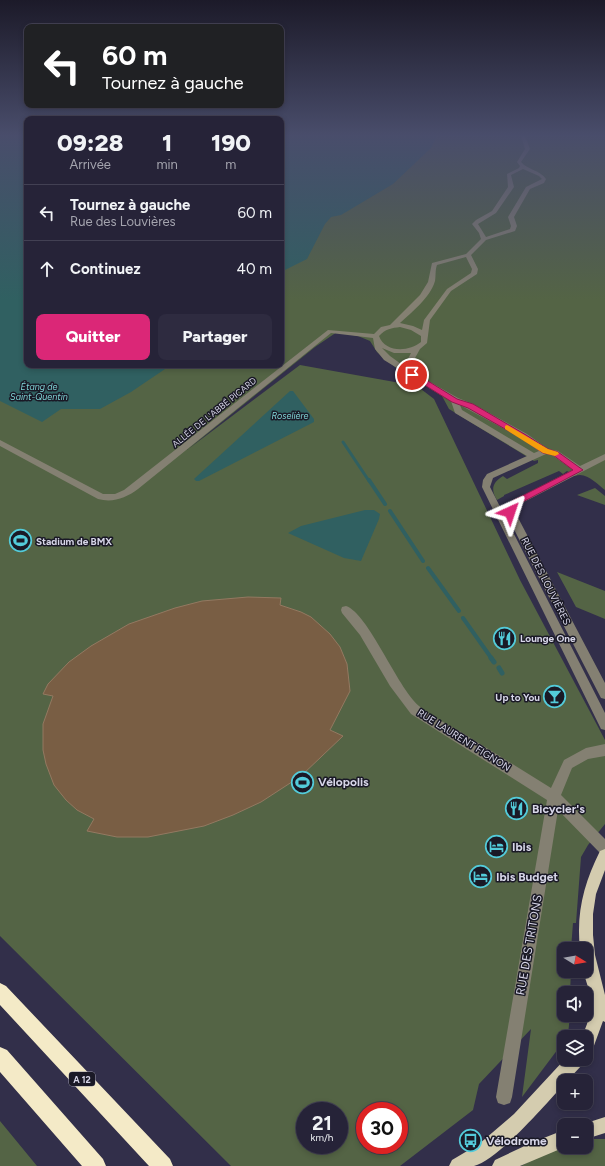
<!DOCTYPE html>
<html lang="fr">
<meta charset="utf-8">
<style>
body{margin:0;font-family:Figtree,sans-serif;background:#2e2b40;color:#f1f3f6;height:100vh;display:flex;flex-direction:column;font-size:15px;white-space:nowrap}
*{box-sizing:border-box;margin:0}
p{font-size:13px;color:#a4a4ae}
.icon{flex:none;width:22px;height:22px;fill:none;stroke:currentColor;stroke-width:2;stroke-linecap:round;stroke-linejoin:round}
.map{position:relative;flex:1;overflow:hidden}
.sheet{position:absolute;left:24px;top:116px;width:260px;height:252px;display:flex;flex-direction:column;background:#262338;border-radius:8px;box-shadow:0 2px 6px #0003,0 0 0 1px #424053}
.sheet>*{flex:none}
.guide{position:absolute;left:24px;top:24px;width:260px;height:84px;border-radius:8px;box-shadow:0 2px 6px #0003,0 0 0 1px #424053;background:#202124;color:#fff;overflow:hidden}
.needle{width:26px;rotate:101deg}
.tools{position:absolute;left:557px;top:942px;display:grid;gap:8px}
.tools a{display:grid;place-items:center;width:36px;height:36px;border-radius:8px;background:#262338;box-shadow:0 2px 6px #0003,0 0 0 1px #424053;font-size:20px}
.speed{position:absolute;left:296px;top:1102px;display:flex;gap:8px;font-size:20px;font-weight:700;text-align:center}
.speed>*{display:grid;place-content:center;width:52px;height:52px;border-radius:50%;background:#262338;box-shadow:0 2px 6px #0003,0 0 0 1px #424053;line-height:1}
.speed small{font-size:10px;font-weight:400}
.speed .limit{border:6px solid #d22;background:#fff;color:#111}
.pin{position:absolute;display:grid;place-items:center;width:34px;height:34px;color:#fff;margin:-17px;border:2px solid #fff;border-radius:50%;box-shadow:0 1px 4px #0007}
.me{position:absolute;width:44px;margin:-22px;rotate:42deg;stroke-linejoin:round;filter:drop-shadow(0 0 3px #0008)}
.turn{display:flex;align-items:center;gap:14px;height:84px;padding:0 12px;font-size:18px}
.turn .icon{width:52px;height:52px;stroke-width:2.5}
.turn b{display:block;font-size:28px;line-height:34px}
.eta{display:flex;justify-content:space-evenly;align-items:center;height:68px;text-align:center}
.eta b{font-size:24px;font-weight:800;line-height:28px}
.primary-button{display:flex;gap:8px;margin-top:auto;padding:8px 12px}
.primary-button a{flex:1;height:46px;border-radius:8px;background:#db2777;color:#fff;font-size:16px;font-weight:800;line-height:46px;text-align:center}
.primary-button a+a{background:#2e2b40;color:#f1f3f6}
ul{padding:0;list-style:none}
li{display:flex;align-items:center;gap:12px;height:56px;padding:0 12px;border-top:1px solid #424053}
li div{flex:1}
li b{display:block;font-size:15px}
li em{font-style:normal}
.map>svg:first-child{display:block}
.green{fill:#546445;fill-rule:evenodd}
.water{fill:#306061}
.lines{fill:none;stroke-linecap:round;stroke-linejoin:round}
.stream-far2{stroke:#306061;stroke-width:3}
.stream-far1{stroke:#306061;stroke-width:4}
.stream{stroke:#306061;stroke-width:5}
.building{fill:#795e44;stroke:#937961}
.minor{fill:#848072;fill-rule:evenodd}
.major{fill:#d4ccaf;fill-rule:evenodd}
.highway{fill:#f4eac7;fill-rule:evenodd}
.route{fill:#db2777;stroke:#8e194d}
.slow{fill:#f59e0b}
.labels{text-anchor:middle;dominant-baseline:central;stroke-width:3;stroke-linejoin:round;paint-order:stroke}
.far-water-label{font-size:9px;font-style:italic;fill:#80d5d7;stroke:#1a1926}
.far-street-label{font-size:9px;fill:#d7d6e8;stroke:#1a1926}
.shield{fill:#1a1926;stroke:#9e9dae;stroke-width:1}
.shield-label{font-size:9px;font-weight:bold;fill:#d7d6e8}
.poi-label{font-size:10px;font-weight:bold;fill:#d7d6e8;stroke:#1a1926;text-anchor:start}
.street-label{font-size:10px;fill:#d7d6e8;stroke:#1a1926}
.near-poi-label{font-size:12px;font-weight:bold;fill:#d7d6e8;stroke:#1a1926;text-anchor:start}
.near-street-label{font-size:12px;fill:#d7d6e8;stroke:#1a1926}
</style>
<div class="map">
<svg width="605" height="1166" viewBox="0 0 605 1166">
<rect width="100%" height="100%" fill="#322f4a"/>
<path class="green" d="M 0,136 L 27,136 L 27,365 L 281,365 L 281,136 L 605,136 L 605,490 C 597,484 586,471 575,476 L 567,471 L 563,474 L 559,471 L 504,495 L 504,496 L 497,500 C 490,489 493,482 503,476 L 507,479 L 538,463 L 538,460 L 534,461 L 449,409 L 442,396 L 395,367 L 377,352 L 370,341 L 358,336 L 337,332 L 315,347 L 187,450 L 300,365 L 417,386 L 434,399 L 520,580 L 605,740 L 605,824 L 588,845 L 581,857 L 576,923 L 573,923 L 571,949 L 564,949 L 564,971 L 571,971 L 570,993 L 564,993 L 564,1015 L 570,1015 L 568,1035 L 564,1037 L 564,1041 L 522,1097 L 531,1029 L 479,1084 L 473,1110 L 400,1166 L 231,1166 L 0,936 ZM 305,1111 L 339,1111 L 339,1145 L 305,1145 ZM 365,1111 L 399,1111 L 399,1145 L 365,1145 Z
M 595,488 L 605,496 L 605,505 L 577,495 Z
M 557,572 L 605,591 L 605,619 L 576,607 Z
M 0,1121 L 37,1166 L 0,1166 Z
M 593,1139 L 605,1139 L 605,1166 L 521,1166 C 546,1152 557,1147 586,1147 L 586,1141 Z"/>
<path class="water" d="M 0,136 L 27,136 L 27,365 L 171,365 L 131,392 L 100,409 L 61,409 L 42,422 L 0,401 Z
M 281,136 L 437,136 L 431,148 L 393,184 L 341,215 L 331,217 L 325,224 L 307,259 L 281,272 Z
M 290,391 L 293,391 L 314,419 L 314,422 L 199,481 L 196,481 L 194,479 Z
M 365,510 L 374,510 L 380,514 L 379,519 L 361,561 L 344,558 L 288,533 L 301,526 Z"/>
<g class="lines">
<path class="stream-far2" d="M 343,442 L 369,481"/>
<path class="stream-far1" d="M 369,480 L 385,504
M 390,511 L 423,561
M 428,568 L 459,611
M 463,618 L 492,659"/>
<path class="stream" d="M 491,658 L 494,662
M 499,668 L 502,673"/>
</g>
<path class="building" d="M 248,597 L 281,598 L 280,605 L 301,612 L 311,617 L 330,634 L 340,647 L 347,664 L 350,691 L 330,730 L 343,736 L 301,776 L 261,802 L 233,815 L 204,826 L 148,837 L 117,837 L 87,831 L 94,819 L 77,810 L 66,800 L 54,785 L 46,764 L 43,750 L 43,724 L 53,696 L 43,694 L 48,684 L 69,662 L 91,646 L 129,624 L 175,608 L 202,601 Z"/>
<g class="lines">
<path class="minor" d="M 521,136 L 525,136 L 530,149 L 521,162 C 528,170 540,170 546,179 L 544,183 L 530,189 L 514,217 L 517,226 L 515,231 L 486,240 L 471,255 L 478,269 L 477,274 L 451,291 L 430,320 L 427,343 L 420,349 L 415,358 L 416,374 L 458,398 L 473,404 L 527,434 L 548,449 L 558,451 L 580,466 L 605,454 L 605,460 L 518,505 L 515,512 L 605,683 L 605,699 L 601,698 L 505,512 L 506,507 L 512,501 L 573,470 L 552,455 L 546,454 L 493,478 L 490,487 L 605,713 L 605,730 L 601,729 L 482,487 L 483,480 L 487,474 L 527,456 L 455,413 L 451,401 L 384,360 L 375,349 L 373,338 L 331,333 L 138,489 C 126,498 113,503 98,499 L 0,446 L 0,440 L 103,494 L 115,494 L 124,490 L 328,330 L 374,334 L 381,327 L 390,325 L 420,295 L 428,282 L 432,263 L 466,254 L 481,239 L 479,233 L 472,224 L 476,220 L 492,211 L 508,187 L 507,174 L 519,168 L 520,166 L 517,162 L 525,149 ZM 523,169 L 539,176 L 542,179 L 526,187 L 508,217 L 511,226 L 510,229 L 486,237 L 478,224 L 496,213 L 514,187 L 511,175 ZM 466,257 L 472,269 L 471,273 L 447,289 L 424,320 L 422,330 L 413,326 L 400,323 C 412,312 430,298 435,281 C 436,276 435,270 437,265 ZM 400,327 L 411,330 L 421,336 L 421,342 C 409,352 385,353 379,336 C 385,329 392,328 400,327 ZM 382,348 L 394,353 L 411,353 L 407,361 L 408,369 L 390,356 ZM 460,405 L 521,438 L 539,451 L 534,453 L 462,410 Z
M 346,606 C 368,613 397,687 419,706 C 431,716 447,724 461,732 C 491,751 521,769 551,788 L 564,760 L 586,748 L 605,744 L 605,756 L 588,759 L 572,768 L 561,795 L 605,839 L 605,855 L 600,853 L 558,810 L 512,1097 L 510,1103 L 504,1105 L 498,1103 L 496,1097 L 547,800 L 411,714 L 390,686 L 360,635 L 342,613 L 341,610 L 342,607 Z"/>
<path class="major" d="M 605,849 L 605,870 L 596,894 L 593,914 L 593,935 L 595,955 L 605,995 L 605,1022 L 603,1021 L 592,1051 L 586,1053 L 586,1037 L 582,1037 L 587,1024 L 592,1000 L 583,971 L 586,971 L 586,949 L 580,949 C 576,913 584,883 600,851 Z
M 565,1059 L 584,1059 L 582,1065 L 567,1081 L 564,1081 L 564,1084 C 547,1103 497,1161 474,1166 C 467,1166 457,1166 449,1166 L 452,1160 L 479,1144 L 514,1114 Z
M 605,1117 L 605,1133 L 586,1139 L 586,1125 L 580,1125 Z
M 564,1130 L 564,1147 L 565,1147 L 520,1166 L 492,1166 L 495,1160 L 531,1143 Z"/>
<path class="highway" d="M 0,983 L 6,986 L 170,1159 L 173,1166 L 149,1166 L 0,1005 Z
M 0,1047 L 7,1050 L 103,1159 L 106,1166 L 82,1166 L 0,1072 Z"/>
</g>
<linearGradient id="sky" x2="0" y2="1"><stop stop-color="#1c1a29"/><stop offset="0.45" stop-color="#494d6b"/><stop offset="1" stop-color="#494d6b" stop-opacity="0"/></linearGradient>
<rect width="605" height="300" fill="url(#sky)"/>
<path class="route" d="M 410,373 L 415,373 L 457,399 L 473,404 L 526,435 L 548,449 L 558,452 L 583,470 L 517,505 L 515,507 L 513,514 L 507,514 L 507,506 L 512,501 L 573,470 L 553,455 L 543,453 L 521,438 L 468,408 L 452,402 L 410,376 Z"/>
<path class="slow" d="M 507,425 L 548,449 L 558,452 L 559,454 L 555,456 L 543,453 L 505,429 L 505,426 Z"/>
<defs>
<symbol id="stadium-ring" viewBox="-11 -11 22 22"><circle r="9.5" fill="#1a1926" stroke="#53cbda" stroke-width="1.5"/><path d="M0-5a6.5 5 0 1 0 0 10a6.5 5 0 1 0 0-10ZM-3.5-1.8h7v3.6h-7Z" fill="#53cbda"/></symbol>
<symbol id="restaurant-ring" viewBox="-11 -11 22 22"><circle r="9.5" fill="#1a1926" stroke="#53cbda" stroke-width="1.5"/><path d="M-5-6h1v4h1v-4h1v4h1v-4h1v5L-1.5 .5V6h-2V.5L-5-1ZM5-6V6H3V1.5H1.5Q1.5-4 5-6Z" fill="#53cbda"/></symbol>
<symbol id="bar-ring" viewBox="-11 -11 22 22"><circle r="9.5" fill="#1a1926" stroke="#53cbda" stroke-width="1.5"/><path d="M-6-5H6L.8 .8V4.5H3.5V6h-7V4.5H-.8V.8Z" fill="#53cbda"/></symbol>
<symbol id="hotel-ring" viewBox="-11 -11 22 22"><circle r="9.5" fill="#1a1926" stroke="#53cbda" stroke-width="1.5"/><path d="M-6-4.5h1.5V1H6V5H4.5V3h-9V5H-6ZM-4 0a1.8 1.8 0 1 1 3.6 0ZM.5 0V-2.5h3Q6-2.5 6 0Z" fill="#53cbda"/></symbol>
<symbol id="bus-ring" viewBox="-11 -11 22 22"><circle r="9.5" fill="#1a1926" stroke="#53cbda" stroke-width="1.5"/><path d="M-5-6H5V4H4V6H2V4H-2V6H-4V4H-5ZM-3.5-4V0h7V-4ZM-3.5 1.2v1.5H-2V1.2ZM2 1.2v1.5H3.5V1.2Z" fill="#53cbda"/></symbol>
</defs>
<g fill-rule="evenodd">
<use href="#stadium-ring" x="8" y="528" width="25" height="25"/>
<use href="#restaurant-ring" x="492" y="626" width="25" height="25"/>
<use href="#bar-ring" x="542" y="684" width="25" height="25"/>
<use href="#stadium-ring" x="290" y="770" width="25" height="25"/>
<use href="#restaurant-ring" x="504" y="796" width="25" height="25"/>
<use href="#hotel-ring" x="484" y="834" width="25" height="25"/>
<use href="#hotel-ring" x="468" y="864" width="25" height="25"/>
<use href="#bus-ring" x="458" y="1128" width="25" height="25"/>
</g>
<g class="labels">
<g class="far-water-label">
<text x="39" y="386">Étang de<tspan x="39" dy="10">Saint-Quentin</tspan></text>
<text x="290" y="415">Roselière</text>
</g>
<g class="far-street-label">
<text transform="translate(214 412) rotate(-39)">ALLÉE DE L'ABBÉ PICARD</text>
</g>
<rect class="shield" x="69" y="1072" width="26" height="14" rx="3"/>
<g class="shield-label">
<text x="82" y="1079">A 12</text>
</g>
<g class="poi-label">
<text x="36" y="541">Stadium de BMX</text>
<text x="520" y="638">Lounge One</text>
<text x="540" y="697" text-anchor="end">Up to You</text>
</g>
<g class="street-label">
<text transform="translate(546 581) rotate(63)">RUE DES LOUVIÈRES</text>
<text transform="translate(464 740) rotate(32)">RUE LAURENT FIGNON</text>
</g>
<g class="near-poi-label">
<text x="318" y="782">Vélopolis</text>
<text x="532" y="809">Bicycler's</text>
<text x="512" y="847">Ibis</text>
<text x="496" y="877">Ibis Budget</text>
<text x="486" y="1141">Vélodrome</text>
</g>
<g class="near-street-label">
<text transform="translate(529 945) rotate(-80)">RUE DES TRITONS</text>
</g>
</g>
</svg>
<div class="tools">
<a><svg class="needle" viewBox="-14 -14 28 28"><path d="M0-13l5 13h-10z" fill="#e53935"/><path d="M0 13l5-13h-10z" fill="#a4a4ae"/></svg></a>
<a><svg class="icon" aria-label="sound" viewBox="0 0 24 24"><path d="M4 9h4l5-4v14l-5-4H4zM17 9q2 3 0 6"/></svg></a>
<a><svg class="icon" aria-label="layers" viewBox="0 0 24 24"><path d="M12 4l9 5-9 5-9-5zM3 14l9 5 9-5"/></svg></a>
<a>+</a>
<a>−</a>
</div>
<div class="speed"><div>21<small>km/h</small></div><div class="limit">30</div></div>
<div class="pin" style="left:412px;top:375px;background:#d93025"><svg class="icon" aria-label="arrive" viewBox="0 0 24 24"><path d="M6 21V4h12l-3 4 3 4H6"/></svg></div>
<svg class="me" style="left:510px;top:512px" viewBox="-20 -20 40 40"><path d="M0-17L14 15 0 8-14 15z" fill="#db2777" stroke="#fff" stroke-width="4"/></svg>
<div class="guide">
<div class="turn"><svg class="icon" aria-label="left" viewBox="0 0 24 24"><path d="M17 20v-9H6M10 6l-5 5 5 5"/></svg><div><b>60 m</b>Tournez à gauche</div></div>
</div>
<section class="sheet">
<div class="eta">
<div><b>09:28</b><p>Arrivée</p></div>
<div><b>1</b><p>min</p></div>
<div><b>190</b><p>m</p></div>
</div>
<ul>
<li><svg class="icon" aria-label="left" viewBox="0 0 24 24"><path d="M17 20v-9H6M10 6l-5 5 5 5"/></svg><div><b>Tournez à gauche</b><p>Rue des Louvières</p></div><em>60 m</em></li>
<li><svg class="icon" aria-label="ahead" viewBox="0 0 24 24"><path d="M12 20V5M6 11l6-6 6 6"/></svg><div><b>Continuez</b></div><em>40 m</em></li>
</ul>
<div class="primary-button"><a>Quitter</a><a>Partager</a></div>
</section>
</div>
